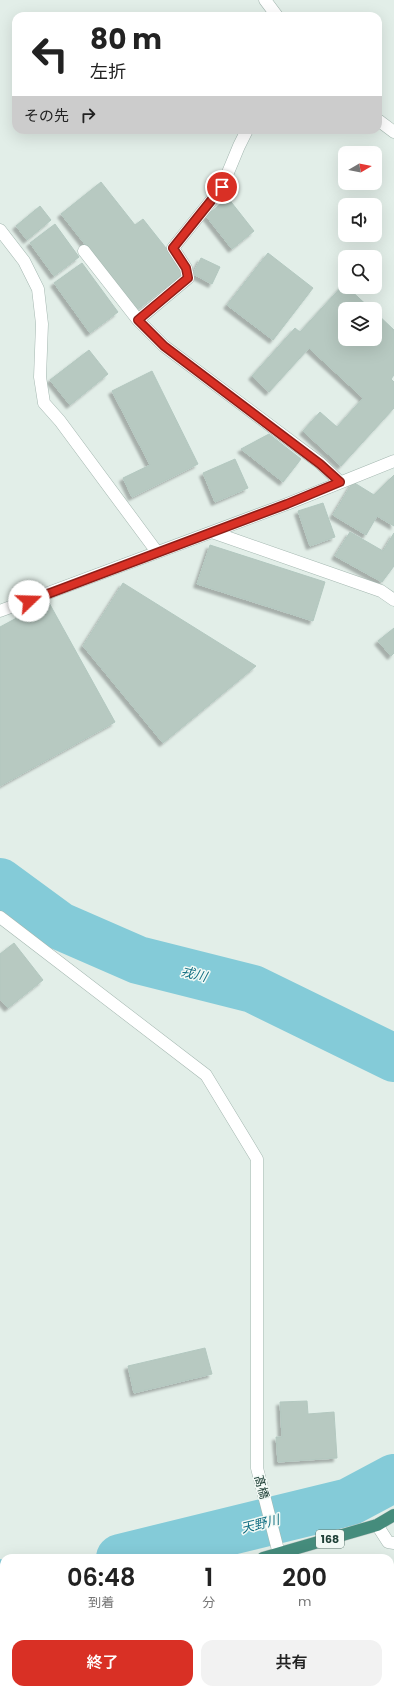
<!DOCTYPE html>
<html lang="ja">
<meta charset="utf-8">
<style>
body{margin:0;font-family:Poppins,"Noto Sans JP",sans-serif;background:#f2f2f2;color:#222;height:100vh;display:flex;flex-direction:column;font-size:15px;white-space:nowrap}
*{box-sizing:border-box;margin:0}
p{font-size:13px;color:#767676}
.icon{flex:none;width:22px;height:22px;fill:none;stroke:currentColor;stroke-width:2;stroke-linecap:round;stroke-linejoin:round}
.map{position:relative;flex:1;overflow:hidden}
.panel{position:absolute;left:0px;top:1554px;width:394px;height:140px;display:flex;flex-direction:column;background:#fff;border-radius:12px 12px 0 0;box-shadow:0 4px 16px #0002}
.panel>*{flex:none}
.hud{position:absolute;left:12px;top:12px;width:370px;height:122px;border-radius:12px;box-shadow:0 4px 16px #0002;background:#fff;color:#222;overflow:hidden}
.needle{width:26px;rotate:80deg}
.tools{position:absolute;left:338px;top:146px;display:grid;gap:8px}
.tools a{display:grid;place-items:center;width:44px;height:44px;border-radius:8px;background:#fff;box-shadow:0 4px 16px #0002;font-size:20px}
.pin{position:absolute;display:grid;place-items:center;width:34px;height:34px;color:#fff;margin:-17px;border:2px solid #fff;border-radius:50%;box-shadow:0 1px 4px #0007}
.me{position:absolute;width:44px;margin:-22px;rotate:69deg;stroke-linejoin:round;filter:drop-shadow(0 0 3px #0008)}
.turn{display:flex;align-items:center;gap:14px;height:84px;padding:0 12px;font-size:18px}
.turn .icon{width:52px;height:52px;stroke-width:2.5}
.turn b{display:block;font-size:28px;line-height:34px}
.then{display:flex;align-items:center;height:38px;padding:0 12px;background:#0003;gap:8px;font-size:15px}
.eta{display:flex;justify-content:space-evenly;align-items:center;height:68px;text-align:center}
.eta b{font-size:24px;font-weight:600;line-height:28px}
.primary-button{display:flex;gap:8px;margin-top:auto;padding:8px 12px}
.primary-button a{flex:1;height:46px;border-radius:12px;background:#d93025;color:#fff;font-size:16px;font-weight:600;line-height:46px;text-align:center}
.primary-button a+a{background:#f2f2f2;color:#222}
.map>svg:first-child{display:block}
.lines{fill:none;stroke-linecap:round;stroke-linejoin:round}
.river{stroke:#84cbd8;stroke-width:48}
.building{fill:#b7c9c1;stroke:#b3c8c0;filter:url(#shadow)}
.minor-casing{stroke:#a4b7b0;stroke-width:13}
.trunk-casing{stroke:#c1cac7;stroke-width:13}
.minor{stroke:#fff;stroke-width:12}
.trunk{stroke:#458c7c;stroke-width:12}
.route-casing{stroke:#8d1f18;stroke-width:10}
.route{stroke:#d93025;stroke-width:7}
.labels{text-anchor:middle;dominant-baseline:central;stroke-width:3;stroke-linejoin:round;paint-order:stroke}
.shield{fill:#f3faf6;stroke:#5f7871;stroke-width:1}
.shield-label{font-size:11px;font-weight:bold;fill:#204138}
.street-label{font-size:12px;fill:#204138;stroke:#f3faf6}
.water-label{font-size:13px;font-style:italic;fill:#137083;stroke:#f3faf6}
</style>
<div class="map">
<svg width="394" height="1694" viewBox="0 0 394 1694">
<defs>
<filter id="shadow"><feDropShadow dx="-3.5" dy="3.5" stdDeviation="1" flood-color="#0004"/></filter>
</defs>
<rect width="100%" height="100%" fill="#e2eee8"/>
<g class="lines">
<path class="river" d="M 0,882 L 60,926 L 138,960 L 253,989 L 394,1058
M 120,1558 L 349,1502 L 394,1478
M 0,1584 L 4,1583"/>
</g>
<path class="building" d="M 101,182 L 135,225 L 143,219 L 185,272 L 137,310 L 61,214 Z
M 228,198 L 254,231 L 232,249 L 206,216 Z
M 40,206 L 51,220 L 27,240 L 16,226 Z
M 55,224 L 79,257 L 54,276 L 30,243 Z
M 268,253 L 313,288 L 273,340 L 227,305 Z
M 201,258 L 220,267 L 212,284 L 193,274 Z
M 82,263 L 118,312 L 90,333 L 54,283 Z
M 344,284 L 345,287 L 347,287 L 371,309 L 345,309 L 345,339 L 375,339 L 375,312 L 394,330 L 394,375 L 391,379 L 394,382 L 394,408 L 341,466 L 303,431 L 320,412 L 337,427 L 363,398 L 309,348 L 269,392 L 252,376 L 295,328 L 300,332 Z
M 89,350 L 108,374 L 70,405 L 50,380 Z
M 152,371 L 198,464 L 132,497 L 123,478 L 150,465 L 112,391 Z
M 269,434 L 301,459 L 283,482 L 241,449 Z
M 235,459 L 248,488 L 215,502 L 203,473 Z
M 394,475 L 394,526 L 377,516 L 366,535 L 333,515 L 353,482 L 374,495 Z
M 323,503 L 335,537 L 310,546 L 298,511 Z
M 350,532 L 383,551 L 394,533 L 394,566 L 382,582 L 335,556 Z
M 210,545 L 325,582 L 313,621 L 197,584 Z
M 123,583 L 256,666 L 163,743 L 83,646 Z
M 48,601 L 115,722 L 0,786 L 0,627 Z
M 394,628 L 394,653 L 391,656 L 378,641 Z
M 14,943 L 43,980 L 8,1008 L 0,999 L 0,954 Z
M 205,1348 L 212,1374 L 134,1393 L 128,1366 Z
M 307,1401 L 308,1414 L 334,1412 L 337,1458 L 278,1462 L 276,1437 L 282,1437 L 280,1402 Z
M 394,1607 L 394,1618 L 390,1620 L 390,1609 Z
M 187,1690 L 237,1690 L 238,1693 L 180,1694 Z"/>
<g class="lines">
<defs>
<path id="minor" d="M 265,0 L 277,16
M 378,120 L 394,132
M 0,230 L 24,261 L 38,289 L 42,324 L 40,377 L 44,403 L 60,421 L 157,552
M 84,251 L 138,320 L 164,346 L 320,463 L 340,482
M 138,320 L 188,278 L 186,268 L 173,248 L 222,187 L 239,146 L 247,130
M 212,532 L 381,591 L 394,600
M 0,611 L 287,504 L 394,461
M 0,917 L 206,1075 L 257,1159 L 257,1468 L 279,1554
M 377,1525 L 388,1542 L 394,1543"/>
<path id="trunk" d="M 263,1558 L 377,1525 L 394,1515
M 0,1621 L 4,1620"/>
</defs>
<use href="#minor" class="minor-casing"/>
<use href="#trunk" class="trunk-casing"/>
<use href="#minor" class="minor"/>
<use href="#trunk" class="trunk"/>
</g>
<g class="lines">
<defs>
<path id="route" d="M 29,601 L 287,504 L 340,482 L 320,464 L 164,346 L 138,320 L 188,278 L 186,268 L 173,248 L 222,187"/>
</defs>
<use href="#route" class="route-casing"/>
<use href="#route" class="route"/>
</g>
<g class="labels">
<rect class="shield" x="316" y="1530" width="28" height="18" rx="3"/>
<g class="shield-label">
<text x="330" y="1539">168</text>
</g>
<g class="street-label">
<text transform="translate(262 1487) rotate(75)">髙橋</text>
</g>
<g class="water-label">
<text transform="translate(194 974) rotate(14)">戎川</text>
<text transform="translate(260 1524) rotate(-14)">天野川</text>
</g>
</g>
</svg>
<div class="tools">
<a><svg class="needle" viewBox="-14 -14 28 28"><path d="M0-13l5 13h-10z" fill="#e53935"/><path d="M0 13l5-13h-10z" fill="#767676"/></svg></a>
<a><svg class="icon" aria-label="sound" viewBox="0 0 24 24"><path d="M4 9h4l5-4v14l-5-4H4zM17 9q2 3 0 6"/></svg></a>
<a><svg class="icon" aria-label="search" viewBox="0 0 24 24"><circle cx="10" cy="10" r="6"/><path d="M15 15l6 6"/></svg></a>
<a><svg class="icon" aria-label="layers" viewBox="0 0 24 24"><path d="M12 4l9 5-9 5-9-5zM3 14l9 5 9-5"/></svg></a>
</div>
<div class="pin" style="left:222px;top:187px;background:#d93025"><svg class="icon" aria-label="arrive" viewBox="0 0 24 24"><path d="M6 21V4h12l-3 4 3 4H6"/></svg></div>
<svg class="me" style="left:29px;top:601px" viewBox="-20 -20 40 40"><circle r="19" fill="#fff"/><path d="M0-13L10 11 0 6-10 11z" fill="#d93025"/></svg>
<div class="hud">
<div class="turn"><svg class="icon" aria-label="left" viewBox="0 0 24 24"><path d="M17 20v-9H6M10 6l-5 5 5 5"/></svg><div><b>80 m</b>左折</div></div>
<div class="then">その先<svg class="icon" aria-label="right" viewBox="0 0 24 24"><path d="M7 20v-9h11M14 6l5 5-5 5"/></svg></div>
</div>
<section class="panel">
<div class="eta">
<div><b>06:48</b><p>到着</p></div>
<div><b>1</b><p>分</p></div>
<div><b>200</b><p>m</p></div>
</div>
<div class="primary-button"><a>終了</a><a>共有</a></div>
</section>
</div>
